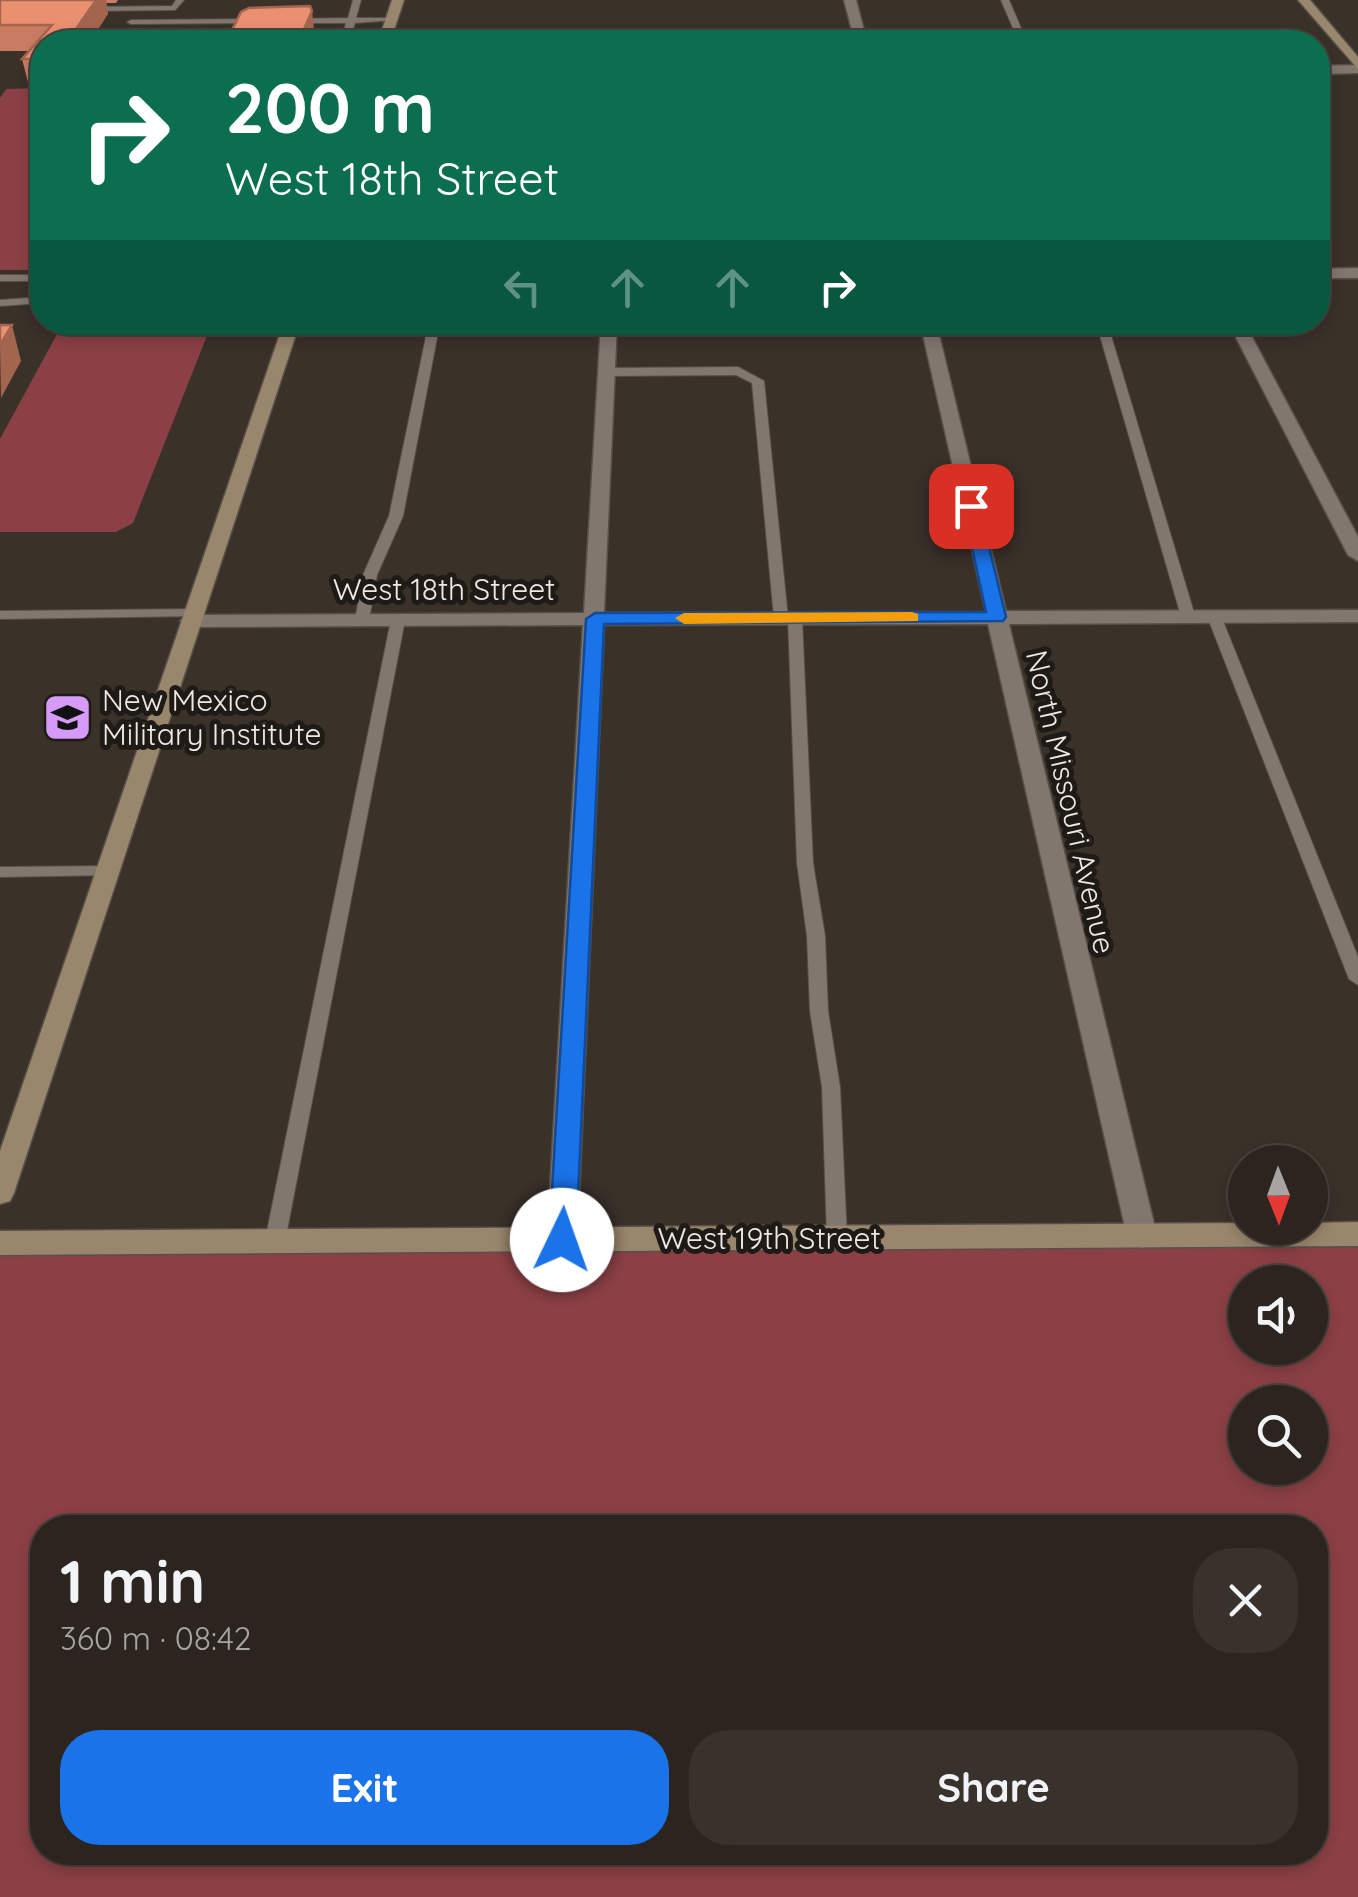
<!DOCTYPE html>
<meta charset="utf-8">
<style>
body{margin:0;font-family:Quicksand,sans-serif;background:#38312c;color:#f1f3f6;height:100vh;display:flex;flex-direction:column;font-size:38px;white-space:nowrap}
*{box-sizing:border-box;margin:0}
p{font-size:32px;color:#a6a5a4}
.icon{flex:none;width:55px;height:55px;fill:none;stroke:currentColor;stroke-width:2;stroke-linecap:round;stroke-linejoin:round}
.map{position:relative;flex:1;overflow:hidden}
.details{position:absolute;left:30px;top:1515px;width:1298px;height:350px;display:flex;flex-direction:column;background:#2c251f;border-radius:40px;box-shadow:0 5px 15px #0003,0 0 0 2px #48423d}
.details>*{flex:none}
.hud{position:absolute;left:30px;top:30px;width:1300px;height:305px;border-radius:40px;box-shadow:0 5px 15px #0003,0 0 0 2px #48423d;background:#0b6e4f;color:#fff;overflow:hidden}
.needle{width:65px;rotate:179deg}
.controls{position:absolute;left:1228px;top:1145px;display:grid;gap:20px}
.controls a{display:grid;place-items:center;width:100px;height:100px;border-radius:50%;background:#2c251f;box-shadow:0 5px 15px #0003,0 0 0 2px #48423d;font-size:50px}
.pin{position:absolute;display:grid;place-items:center;width:85px;height:85px;color:#fff;margin:-42px;border-radius:20px;box-shadow:0 5px 15px #0006}
.me{position:absolute;width:110px;margin:-55px;rotate:3deg;stroke-linejoin:round;filter:drop-shadow(0 0 8px #0008)}
.turn{display:flex;align-items:center;gap:35px;height:210px;padding:0 30px;font-size:45px}
.turn .icon{width:130px;height:130px;stroke-width:2.5}
.turn b{display:block;font-size:70px;line-height:85px}
.lanes{display:flex;align-items:center;height:95px;padding:0 30px;background:#0003;justify-content:center;gap:50px;direction:ltr}
.lanes .off{opacity:.35}
.round{display:grid;place-items:center;flex:none;width:105px;height:105px;border-radius:40px;background:#38312c}
.overview{display:flex;align-items:center;justify-content:space-between;height:170px;padding:0 30px}
h1{font-size:60px;font-weight:700;line-height:75px}
.cta{display:flex;gap:20px;margin-top:auto;padding:20px 30px}
.cta a{flex:1;height:115px;border-radius:40px;background:#1a73e8;color:#fff;font-size:40px;font-weight:700;line-height:115px;text-align:center}
.cta a+a{background:#38312c;color:#f1f3f6}
.map>svg:first-child{display:block}
.green{fill:#8b4045;fill-rule:evenodd}
.lines{fill:none;stroke-linecap:round;stroke-linejoin:round}
.lane-casing{stroke:#574f49;stroke-width:2}
.street-casing{stroke:#574f49;stroke-width:3}
.secondary-casing{stroke:#574f49;stroke-width:3}
.lane{fill:#82776f;fill-rule:evenodd}
.street{fill:#82776f;fill-rule:evenodd}
.secondary{fill:#99876d;fill-rule:evenodd}
.wall{fill:#c97c61}
.shaded-wall{fill:#a4654f}
.building{fill:#ea9071;stroke:#a4654f;stroke-width:2.5}
.route{fill:#1a73e8;stroke:#114b97;stroke-width:2.5}
.slow{fill:#f59e0b}
.labels{text-anchor:middle;dominant-baseline:central;stroke-width:10;stroke-linejoin:round;paint-order:stroke}
.street-label{font-size:30px;fill:#efe8e4;stroke:#1e1a16}
.poi-label{font-size:30px;fill:#efe8e4;stroke:#1e1a16;text-anchor:start}
</style>
<div class="map">
<svg width="1358" height="1897" viewBox="0 0 1358 1897">
<rect width="100%" height="100%" fill="#3a3129"/>
<path class="green" d="M 42,88 L 42,270 L 0,270 L 0,98 L 6,89 Z
M 63,323 L 212,323 L 133,523 L 116,532 L 0,532 L 0,439 Z
M 1358,1234 L 1358,1897 L 0,1897 L 0,1243 ZM 1245,1282 L 1310,1282 L 1310,1348 L 1245,1348 ZM 1245,1402 L 1310,1402 L 1310,1468 L 1245,1468 ZM 42,1528 L 1315,1528 L 1315,1852 L 42,1852 Z"/>
<g class="lines">
<defs>
<path id="lane" d="M 176,0 L 184,0 L 175,10 L 85,11 L 81,9 L 85,7 L 172,6 Z
M 353,0 L 361,0 L 356,18 L 391,18 L 395,20 L 355,23 L 349,42 L 341,42 L 346,23 L 291,23 L 287,21 L 291,19 L 348,18 Z
M 1001,0 L 1009,0 L 1027,42 L 1019,42 Z
M 260,19 L 263,23 L 131,24 L 127,22 L 131,20 Z
M 0,275 L 42,275 L 42,281 L 0,281 Z
M 42,297 L 42,303 L 0,306 L 0,300 Z
M 429,322 L 440,322 L 403,516 L 377,575 L 369,620 L 362,624 L 355,620 L 363,575 L 389,516 Z
M 1096,322 L 1107,322 L 1195,616 L 1193,619 L 1183,619 L 1181,616 Z
M 738,367 L 764,381 L 788,618 L 795,614 L 802,618 L 813,863 L 825,936 L 828,1011 L 840,1087 L 847,1238 L 844,1244 L 837,1246 L 830,1244 L 827,1238 L 822,1087 L 810,1011 L 807,936 L 797,863 L 788,618 L 781,622 L 774,618 L 752,383 L 736,375 L 607,376 L 601,372 L 607,368 Z
M 193,609 L 198,610 L 198,616 L 0,619 L 0,611 Z
M 1214,612 L 1221,616 L 1358,957 L 1358,985 L 1349,979 L 1207,616 Z
M 398,616 L 405,620 L 285,1241 L 282,1247 L 275,1249 L 268,1247 L 265,1241 L 391,620 Z
M 107,866 L 115,871 L 113,875 L 0,877 L 0,867 Z"/>
<path id="street" d="M 844,0 L 856,0 L 867,42 L 855,42 Z
M 1358,65 L 1358,73 L 1318,74 L 1318,66 Z
M 1358,268 L 1358,278 L 1318,278 L 1318,269 Z
M 601,322 L 617,322 L 604,613 L 986,612 L 920,322 L 936,322 L 1006,611 L 1358,610 L 1358,622 L 1009,624 L 1157,1236 L 1152,1244 L 1142,1248 L 1132,1244 L 1127,1236 L 988,624 L 604,625 L 577,1240 L 572,1248 L 562,1252 L 552,1248 L 547,1240 L 583,625 L 190,627 L 180,621 L 190,615 L 584,613 Z
M 1228,322 L 1244,322 L 1358,537 L 1358,561 L 1348,555 Z"/>
<path id="secondary" d="M 392,0 L 404,0 L 390,42 L 378,42 Z
M 1298,0 L 1310,0 L 1358,57 L 1358,69 Z
M 284,322 L 300,322 L 14,1193 L 10,1201 L 0,1204 L 0,1151 Z
M 1358,1222 L 1358,1246 L 0,1255 L 0,1231 L 1245,1223 L 1245,1228 L 1310,1228 L 1310,1223 Z"/>
</defs>
<use href="#lane" class="lane-casing"/>
<use href="#street" class="street-casing"/>
<use href="#secondary" class="secondary-casing"/>
<use href="#lane" class="lane"/>
<use href="#street" class="street"/>
<use href="#secondary" class="secondary"/>
</g>
<path class="wall" d="M 0,0 L 118,0 L 116,3 L 106,3 L 108,14 L 42,42 L 42,86 L 29,86 L 22,59 L 29,51 L 0,51 Z"/>
<path class="shaded-wall" d="M 96,0 L 106,0 L 108,14 L 90,42 L 67,42 Z
M 312,11 L 315,39 L 313,42 L 301,42 L 300,38 Z
M 12,325 L 21,361 L 1,398 L 0,345 Z"/>
<path class="building" d="M 0,0 L 96,0 L 67,42 L 42,42 L 42,59 L 22,59 L 52,25 L 0,25 Z
M 310,6 L 312,11 L 300,38 L 311,42 L 226,42 L 241,12 L 249,8 Z
M 0,325 L 12,325 L 0,345 Z"/>
<path class="route" d="M 965,503 L 979,506 L 1006,617 L 1003,621 L 604,624 L 576,1240 L 572,1247 L 562,1250 L 553,1247 L 549,1240 L 586,619 L 595,613 L 986,612 L 963,506 Z"/>
<path class="slow" d="M 912,612 L 918,614 L 918,621 L 684,624 L 675,618 L 684,613 Z"/>
<defs>
<symbol id="university-square" viewBox="-11 -11 22 22"><rect x="-9" y="-9" width="18" height="18" rx="4" fill="#d69bf9" stroke="#1e1a16"/><path d="M0-5L7-2L0 1L-7-2ZM-4 1L0 2.5L4 1V4Q0 6-4 4Z" fill="#111"/></symbol>
</defs>
<g fill-rule="evenodd">
<use href="#university-square" x="40" y="690" width="55" height="55"/>
</g>
<g class="labels">
<g class="street-label">
<text x="444" y="589">West 18th Street</text>
<text transform="translate(1071 802) rotate(77)">North Missouri Avenue</text>
<text x="769" y="1238">West 19th Street</text>
</g>
<g class="poi-label">
<text x="102" y="700">New Mexico<tspan x="102" dy="34">Military Institute</tspan></text>
</g>
</g>
</svg>
<div class="controls">
<a><svg class="needle" viewBox="-14 -14 28 28"><path d="M0-13l5 13h-10z" fill="#e53935"/><path d="M0 13l5-13h-10z" fill="#a6a5a4"/></svg></a>
<a><svg class="icon" aria-label="sound" viewBox="0 0 24 24"><path d="M4 9h4l5-4v14l-5-4H4zM17 9q2 3 0 6"/></svg></a>
<a><svg class="icon" aria-label="search" viewBox="0 0 24 24"><circle cx="10" cy="10" r="6"/><path d="M15 15l6 6"/></svg></a>
</div>
<div class="pin" style="left:971px;top:506px;background:#d93025"><svg class="icon" aria-label="arrive" viewBox="0 0 24 24"><path d="M6 21V4h12l-3 4 3 4H6"/></svg></div>
<svg class="me" style="left:562px;top:1240px" viewBox="-20 -20 40 40"><circle r="19" fill="#fff"/><path d="M0-13L10 11 0 6-10 11z" fill="#1a73e8"/></svg>
<div class="hud">
<div class="turn"><svg class="icon" aria-label="right" viewBox="0 0 24 24"><path d="M7 20v-9h11M14 6l5 5-5 5"/></svg><div><b>200 m</b>West 18th Street</div></div>
<div class="lanes"><svg class="icon off" aria-label="left" viewBox="0 0 24 24"><path d="M17 20v-9H6M10 6l-5 5 5 5"/></svg><svg class="icon off" aria-label="ahead" viewBox="0 0 24 24"><path d="M12 20V5M6 11l6-6 6 6"/></svg><svg class="icon off" aria-label="ahead" viewBox="0 0 24 24"><path d="M12 20V5M6 11l6-6 6 6"/></svg><svg class="icon" aria-label="right" viewBox="0 0 24 24"><path d="M7 20v-9h11M14 6l5 5-5 5"/></svg></div>
</div>
<section class="details">
<div class="overview"><div><h1>1 min</h1><p>360 m · 08:42</p></div><a class="round"><svg class="icon" aria-label="close" viewBox="0 0 24 24"><path d="M6 6l12 12M18 6L6 18"/></svg></a></div>
<div class="cta"><a>Exit</a><a>Share</a></div>
</section>
</div>
